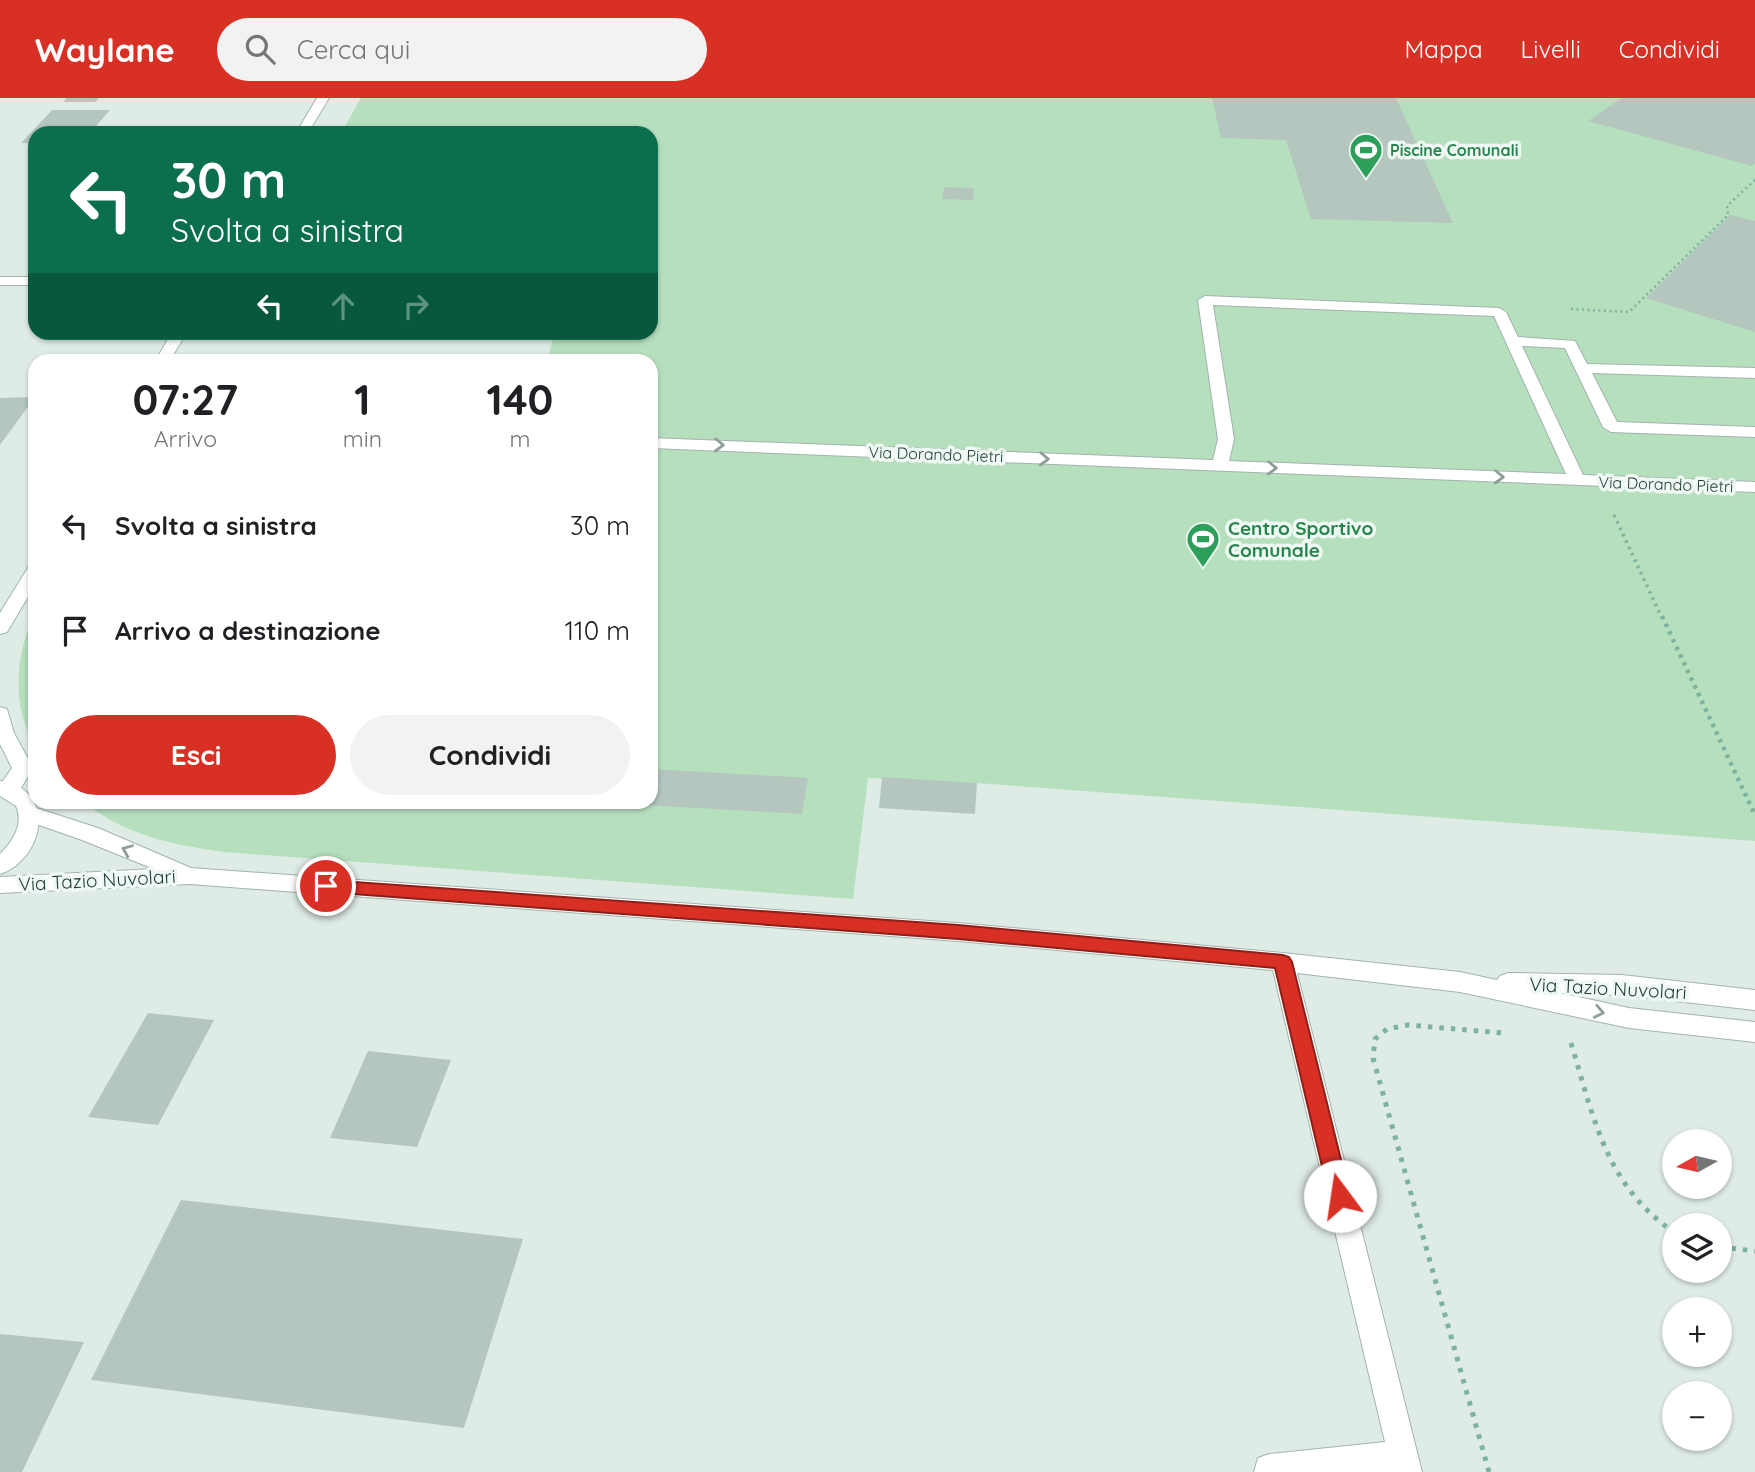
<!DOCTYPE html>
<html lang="it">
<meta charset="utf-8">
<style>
body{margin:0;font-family:Quicksand,sans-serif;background:#f2f2f2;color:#202124;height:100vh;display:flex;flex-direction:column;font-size:26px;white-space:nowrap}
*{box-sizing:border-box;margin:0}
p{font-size:23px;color:#757577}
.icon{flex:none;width:38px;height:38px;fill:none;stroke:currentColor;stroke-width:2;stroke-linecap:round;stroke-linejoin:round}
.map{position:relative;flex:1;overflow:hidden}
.side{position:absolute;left:28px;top:256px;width:630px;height:455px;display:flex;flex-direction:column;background:#fff;border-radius:21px;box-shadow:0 2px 5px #0004}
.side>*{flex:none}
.top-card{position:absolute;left:28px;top:28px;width:630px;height:214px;border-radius:21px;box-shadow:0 2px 5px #0004;background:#0b6e4f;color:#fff;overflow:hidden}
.needle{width:46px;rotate:262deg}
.buttons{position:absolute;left:1662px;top:1031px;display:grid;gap:14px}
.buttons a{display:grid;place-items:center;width:70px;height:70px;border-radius:50%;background:#fff;box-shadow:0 2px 5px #0004;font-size:35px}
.pin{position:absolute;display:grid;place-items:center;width:60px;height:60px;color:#fff;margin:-30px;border:4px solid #fff;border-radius:50%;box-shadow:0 2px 7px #0007}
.me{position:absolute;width:77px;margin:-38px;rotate:346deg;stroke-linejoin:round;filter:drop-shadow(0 0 5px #0008)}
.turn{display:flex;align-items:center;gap:24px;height:147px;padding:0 28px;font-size:32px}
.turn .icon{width:91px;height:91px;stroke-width:2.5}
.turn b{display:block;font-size:49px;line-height:60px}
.lanes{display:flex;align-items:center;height:66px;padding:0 28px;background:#0003;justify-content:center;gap:35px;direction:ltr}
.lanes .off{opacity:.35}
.eta{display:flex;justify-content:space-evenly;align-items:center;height:119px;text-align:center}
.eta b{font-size:42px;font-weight:800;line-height:49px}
.cta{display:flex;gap:14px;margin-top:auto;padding:14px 28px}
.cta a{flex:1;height:80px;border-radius:42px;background:#d93025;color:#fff;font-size:28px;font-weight:800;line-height:80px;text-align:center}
.cta a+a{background:#f2f2f2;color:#202124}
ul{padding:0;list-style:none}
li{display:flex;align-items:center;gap:21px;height:105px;padding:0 28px}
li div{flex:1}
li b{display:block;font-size:26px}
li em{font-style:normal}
header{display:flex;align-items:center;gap:42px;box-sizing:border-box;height:98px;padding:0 35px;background:#d93025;color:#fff}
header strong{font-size:33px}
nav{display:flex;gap:38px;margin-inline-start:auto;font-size:24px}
.search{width:490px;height:63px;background:#f2f2f2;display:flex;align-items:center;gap:18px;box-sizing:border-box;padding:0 24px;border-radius:38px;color:#757577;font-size:26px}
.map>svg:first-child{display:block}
.green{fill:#b6dfbe}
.building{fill:#b4c6be}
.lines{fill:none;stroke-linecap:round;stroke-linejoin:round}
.street-casing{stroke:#a2b4ac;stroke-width:2}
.secondary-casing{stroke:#9db8ad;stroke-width:2}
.path-far3{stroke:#7cb29e;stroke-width:2.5;stroke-dasharray:2 3.5;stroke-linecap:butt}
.path-far2{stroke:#7cb29e;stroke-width:3.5;stroke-dasharray:2.5 4.5;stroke-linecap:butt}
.path-far1{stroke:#7cb29e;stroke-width:4.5;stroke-dasharray:3.5 5;stroke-linecap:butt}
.path{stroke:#7cb29e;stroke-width:5;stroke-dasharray:4.5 7;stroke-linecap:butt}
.street{fill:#fff;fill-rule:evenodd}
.secondary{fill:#fff;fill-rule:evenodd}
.oneway{stroke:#8f9e99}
.route{fill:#d93025;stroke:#8d1f18;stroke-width:2}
.labels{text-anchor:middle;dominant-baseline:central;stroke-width:7;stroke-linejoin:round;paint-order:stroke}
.far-leisure-label{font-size:16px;font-weight:bold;fill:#27864d;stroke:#eff8f3;text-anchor:start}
.far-street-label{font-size:16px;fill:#1f3d33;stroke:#eff8f3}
.leisure-label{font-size:19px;font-weight:bold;fill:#27864d;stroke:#eff8f3;text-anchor:start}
.street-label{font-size:19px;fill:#1f3d33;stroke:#eff8f3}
</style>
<header>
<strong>Waylane</strong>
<div class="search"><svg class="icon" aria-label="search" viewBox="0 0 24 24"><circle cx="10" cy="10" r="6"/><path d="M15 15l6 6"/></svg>Cerca qui</div>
<nav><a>Mappa</a><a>Livelli</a><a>Condividi</a></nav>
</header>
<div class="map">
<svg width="1755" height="1374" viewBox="0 0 1755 1374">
<rect width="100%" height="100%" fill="#dfece5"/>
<path class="green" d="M 361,0 L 1755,0 L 1755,743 L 977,685 L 868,680 L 853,801 L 224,754 C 174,747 123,737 84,704 L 651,704 L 651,262 L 547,262 L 555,235 L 651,234 L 651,35 L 341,35 Z
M 35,516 L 35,647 C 11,608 15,556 35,516 Z"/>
<path class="building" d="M 67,0 L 99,0 L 95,4 L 63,4 Z
M 1212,0 L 1396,0 L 1453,125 L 1311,121 L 1286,42 L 1221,40 Z
M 1622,0 L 1755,0 L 1755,65 L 1752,68 L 1588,23 Z
M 52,12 L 110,12 L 90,35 L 35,35 L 35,45 L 21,45 Z
M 944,89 L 974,90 L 973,102 L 942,101 Z
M 1730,117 L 1755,123 L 1755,234 L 1646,200 Z
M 35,299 L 0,347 L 0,300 Z
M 651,671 L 808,680 L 802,716 L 626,706 L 651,704 Z
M 882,679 L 977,685 L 975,716 L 879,710 Z
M 148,915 L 214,922 L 158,1027 L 88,1019 Z
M 368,953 L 451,962 L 417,1049 L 330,1040 Z
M 181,1102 L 523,1141 L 464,1330 L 91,1282 Z
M 0,1236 L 84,1244 L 22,1374 L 0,1374 Z"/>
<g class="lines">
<defs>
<path id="street" d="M 0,179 L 35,179 L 35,187 L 0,187 Z
M 1205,198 L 1499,210 L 1506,214 L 1518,239 L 1575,243 L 1587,266 L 1755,270 L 1755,280 L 1592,275 L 1617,324 L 1755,329 L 1755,339 L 1611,334 L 1603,329 L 1565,250 L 1522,248 L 1583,377 L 1755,384 L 1755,394 L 651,350 L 651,340 L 1213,362 L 1218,341 L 1198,202 ZM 1213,207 L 1494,218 L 1566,376 L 1229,363 L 1234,341 Z
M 30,708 L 98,730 L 191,770 L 958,825 L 1283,855 L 1460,874 L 1497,882 L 1500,878 L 1508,875 L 1622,877 L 1755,892 L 1755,912 L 1622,897 L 1560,895 L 1629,910 L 1755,924 L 1755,944 L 1629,930 L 1460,894 L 1297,875 L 1422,1374 L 1254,1374 L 1258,1360 L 1269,1356 L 1385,1344 L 1273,872 L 958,843 L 190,786 L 0,795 L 0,779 L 154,771 L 82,742 L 22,721 L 19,716 L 22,711 Z"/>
<path id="secondary" d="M 317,0 L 329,0 L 308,35 L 296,35 Z
M 172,234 L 187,234 L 170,262 L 156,262 Z
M 35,467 L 35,487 L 7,534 L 0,536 L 0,515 L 29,468 Z
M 0,609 L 7,611 L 14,635 L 33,670 L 21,690 C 55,712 35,765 0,776 L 0,756 C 13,743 24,726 16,708 L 0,698 L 0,683 L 3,683 L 12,670 L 0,646 Z"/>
</defs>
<use href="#street" class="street-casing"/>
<use href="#secondary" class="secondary-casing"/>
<path class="path-far3" d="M 1571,211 L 1629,214 L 1728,117 L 1727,108 L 1755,82"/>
<path class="path-far2" d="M 1614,417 L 1662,520"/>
<path class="path-far1" d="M 1662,518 L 1755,717"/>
<path class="path" d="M 1571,945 C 1594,1021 1606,1088 1675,1135
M 1720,1149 L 1755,1153
M 1489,1374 L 1373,960 L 1375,941 L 1387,931 L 1408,927 L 1503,935"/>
<use href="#street" class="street"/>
<use href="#secondary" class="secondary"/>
</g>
<defs><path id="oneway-chevron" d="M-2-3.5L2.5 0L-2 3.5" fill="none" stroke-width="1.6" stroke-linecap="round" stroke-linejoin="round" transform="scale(1.75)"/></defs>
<g class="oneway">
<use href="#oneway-chevron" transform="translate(719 347) rotate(2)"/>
<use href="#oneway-chevron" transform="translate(1044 361) rotate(2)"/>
<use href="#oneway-chevron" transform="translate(1272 370) rotate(2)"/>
<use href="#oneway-chevron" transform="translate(1499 379) rotate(2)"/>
<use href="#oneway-chevron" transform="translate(127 752) rotate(-157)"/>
<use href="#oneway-chevron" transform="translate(1599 914) rotate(12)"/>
</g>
<path class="route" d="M 326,782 L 958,827 L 1283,857 L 1289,859 L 1292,864 L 1350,1098 L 1347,1104 L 1340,1107 L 1332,1104 L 1329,1098 L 1275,870 L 958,841 L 326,794 L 320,793 L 318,788 L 320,783 Z"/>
<defs>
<symbol id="stadium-pin" viewBox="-11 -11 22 30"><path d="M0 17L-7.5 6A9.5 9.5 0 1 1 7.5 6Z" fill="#2e9e5b" stroke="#eff8f3"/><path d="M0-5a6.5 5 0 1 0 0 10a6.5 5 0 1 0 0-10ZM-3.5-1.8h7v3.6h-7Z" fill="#fff"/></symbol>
</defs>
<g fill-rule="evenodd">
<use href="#stadium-pin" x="1347" y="33" width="38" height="52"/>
<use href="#stadium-pin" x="1184" y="422" width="38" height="52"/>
</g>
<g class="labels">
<g class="far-leisure-label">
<text x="1390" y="52">Piscine Comunali</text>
</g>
<g class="far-street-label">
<text transform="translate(936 356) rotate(2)">Via Dorando Pietri</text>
<text transform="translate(1666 386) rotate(2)">Via Dorando Pietri</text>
</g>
<g class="leisure-label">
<text x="1228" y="430">Centro Sportivo<tspan x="1228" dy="22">Comunale</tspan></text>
</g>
<g class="street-label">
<text transform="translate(97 782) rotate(-3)">Via Tazio Nuvolari</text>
<text transform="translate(1608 890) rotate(3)">Via Tazio Nuvolari</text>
</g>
</g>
</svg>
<div class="buttons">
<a><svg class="needle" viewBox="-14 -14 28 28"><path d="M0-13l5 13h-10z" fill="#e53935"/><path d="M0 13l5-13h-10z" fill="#757577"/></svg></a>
<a><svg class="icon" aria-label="layers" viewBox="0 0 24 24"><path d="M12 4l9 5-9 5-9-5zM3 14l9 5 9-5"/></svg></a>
<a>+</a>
<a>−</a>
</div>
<div class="pin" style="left:326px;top:788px;background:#d93025"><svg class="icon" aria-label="arrive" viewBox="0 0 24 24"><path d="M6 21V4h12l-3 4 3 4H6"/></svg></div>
<svg class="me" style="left:1340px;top:1098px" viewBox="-20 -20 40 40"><circle r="19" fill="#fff"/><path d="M0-13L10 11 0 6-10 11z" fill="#d93025"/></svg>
<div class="top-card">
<div class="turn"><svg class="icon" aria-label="left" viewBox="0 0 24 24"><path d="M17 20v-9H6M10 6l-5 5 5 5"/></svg><div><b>30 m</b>Svolta a sinistra</div></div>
<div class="lanes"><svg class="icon" aria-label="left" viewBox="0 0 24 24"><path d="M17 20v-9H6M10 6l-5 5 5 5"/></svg><svg class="icon off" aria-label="ahead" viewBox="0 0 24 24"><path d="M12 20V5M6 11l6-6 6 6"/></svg><svg class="icon off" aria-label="right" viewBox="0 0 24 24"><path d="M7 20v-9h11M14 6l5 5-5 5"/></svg></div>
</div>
<section class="side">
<div class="eta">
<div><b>07:27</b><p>Arrivo</p></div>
<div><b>1</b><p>min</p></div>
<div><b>140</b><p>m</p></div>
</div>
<ul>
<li><svg class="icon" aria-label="left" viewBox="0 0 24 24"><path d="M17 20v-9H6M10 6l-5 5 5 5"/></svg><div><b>Svolta a sinistra</b></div><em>30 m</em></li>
<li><svg class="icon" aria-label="arrive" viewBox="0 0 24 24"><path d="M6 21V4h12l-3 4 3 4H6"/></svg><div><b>Arrivo a destinazione</b></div><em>110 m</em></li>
</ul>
<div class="cta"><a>Esci</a><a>Condividi</a></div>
</section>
</div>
